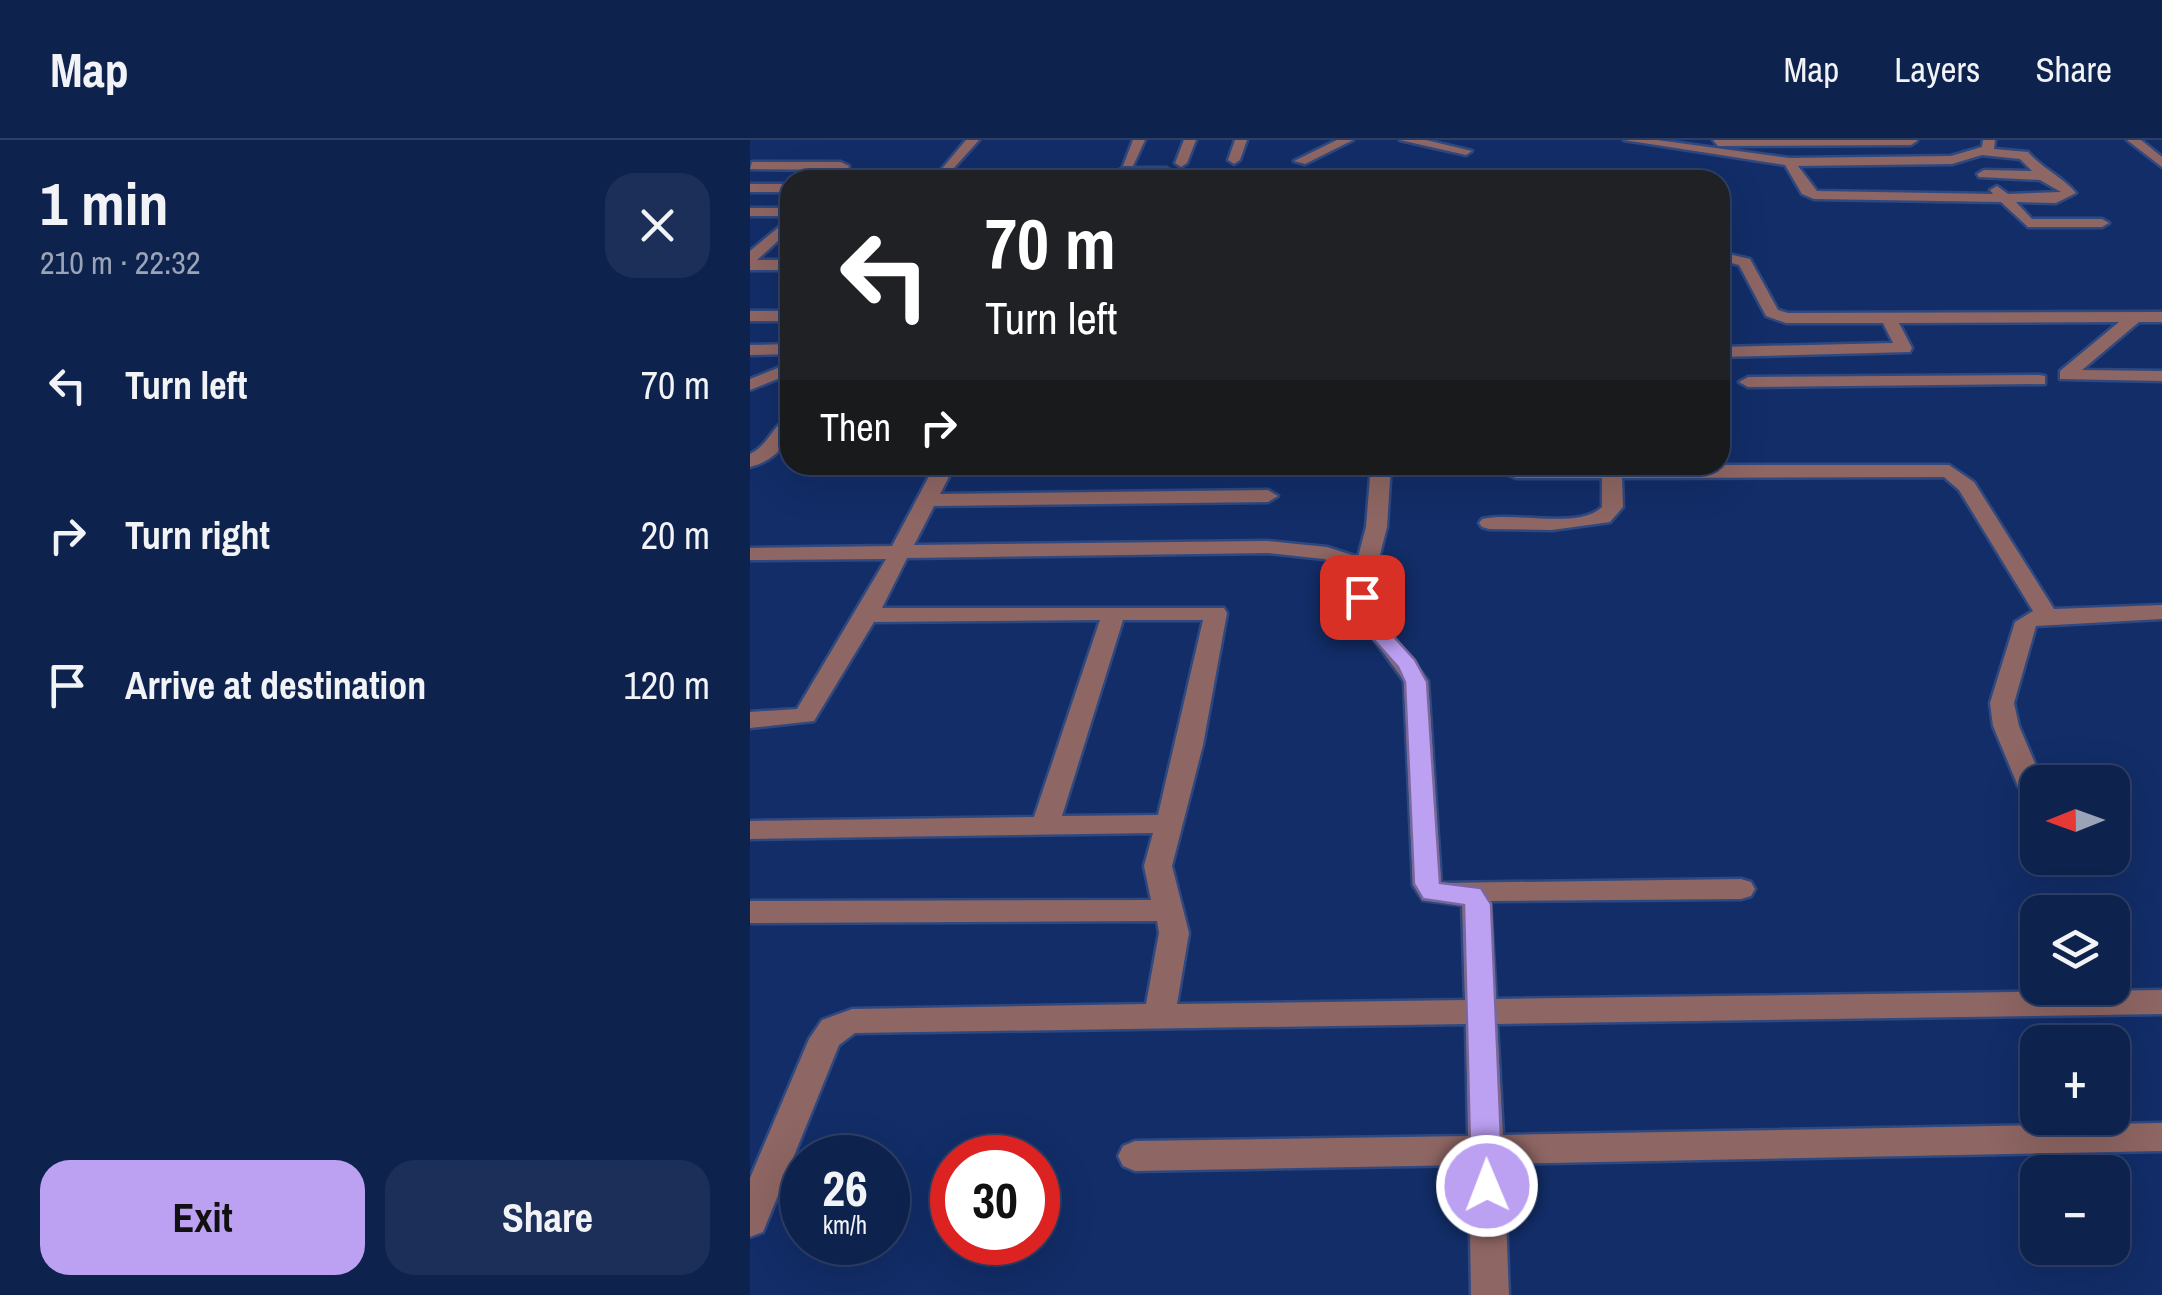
<!DOCTYPE html>
<meta charset="utf-8">
<style>
body{margin:0;font-family:"Archivo Narrow",sans-serif;background:#1c2f58;color:#f1f3f6;height:100vh;display:flex;flex-direction:column;font-size:38px;white-space:nowrap}
*{box-sizing:border-box;margin:0}
p{font-size:32px;color:#9ba4b6}
.icon{flex:none;width:55px;height:55px;fill:none;stroke:currentColor;stroke-width:2;stroke-linecap:round;stroke-linejoin:round}
.map{position:relative;flex:1;overflow:hidden}
.sheet{display:flex;flex-direction:column;background:#0e224e;width:750px}
.sheet>*{flex:none}
.guide{position:absolute;left:30px;top:30px;width:950px;height:305px;border-radius:30px;box-shadow:0 10px 40px #0002,0 0 0 2px #2e3f66;background:#202124;color:#fff;overflow:hidden}
.needle{width:65px;rotate:269deg}
.controls{position:absolute;left:1270px;top:625px;display:grid;gap:20px}
.controls a{display:grid;place-items:center;width:110px;height:110px;border-radius:20px;background:#0e224e;box-shadow:0 10px 40px #0002,0 0 0 2px #2e3f66;font-size:50px}
.speed{position:absolute;left:30px;top:995px;display:flex;gap:20px;font-size:50px;font-weight:700;text-align:center}
.speed>*{display:grid;place-content:center;width:130px;height:130px;border-radius:50%;background:#0e224e;box-shadow:0 10px 40px #0002,0 0 0 2px #2e3f66;line-height:1}
.speed small{font-size:25px;font-weight:400}
.speed .limit{border:15px solid #d22;background:#fff;color:#111}
.pin{position:absolute;display:grid;place-items:center;width:85px;height:85px;color:#fff;margin:-42px;border-radius:20px;box-shadow:0 5px 15px #0006}
.me{position:absolute;width:110px;margin:-55px;rotate:359deg;stroke-linejoin:round;filter:drop-shadow(0 0 8px #0008)}
.turn{display:flex;align-items:center;gap:35px;height:210px;padding:0 40px;font-size:45px}
.turn .icon{width:130px;height:130px;stroke-width:2.5}
.turn b{display:block;font-size:70px;line-height:85px}
.then{display:flex;align-items:center;height:95px;padding:0 40px;background:#0003;gap:20px;font-size:38px}
.round{display:grid;place-items:center;flex:none;width:105px;height:105px;border-radius:30px;background:#1c2f58}
.summary{display:flex;align-items:center;justify-content:space-between;height:170px;padding:0 40px}
h1{font-size:60px;font-weight:700;line-height:75px}
.cta{display:flex;gap:20px;margin-top:auto;padding:20px 40px}
.cta a{flex:1;height:115px;border-radius:30px;background:#bca0f2;color:#111;font-size:40px;font-weight:700;line-height:115px;text-align:center}
.cta a+a{background:#1c2f58;color:#f1f3f6}
ul{padding:0;list-style:none}
li{display:flex;align-items:center;gap:30px;height:150px;padding:0 40px}
li div{flex:1}
li b{display:block;font-size:38px}
li em{font-style:normal}
header{display:flex;align-items:center;gap:60px;box-sizing:border-box;height:140px;padding:0 50px;background:#0e224e;border-bottom:2px solid #2e3f66}
header strong{font-size:48px}
nav{display:flex;gap:55px;margin-inline-start:auto;font-size:35px}
main{display:flex;flex:1;min-height:0}
.map>svg:first-child{display:block}
.lines{fill:none;stroke-linecap:round;stroke-linejoin:round}
.minor-casing{stroke:#2e4880;stroke-width:5}
.minor{fill:#8e6663;fill-rule:evenodd}
.route{fill:#bca0f2;stroke:#7a689d;stroke-width:2.5}
</style>
<header>
<strong>Map</strong>
<nav><a>Map</a><a>Layers</a><a>Share</a></nav>
</header>
<main>
<section class="sheet">
<div class="summary"><div><h1>1 min</h1><p>210 m · 22:32</p></div><a class="round"><svg class="icon" aria-label="close" viewBox="0 0 24 24"><path d="M6 6l12 12M18 6L6 18"/></svg></a></div>
<ul>
<li><svg class="icon" aria-label="left" viewBox="0 0 24 24"><path d="M17 20v-9H6M10 6l-5 5 5 5"/></svg><div><b>Turn left</b></div><em>70 m</em></li>
<li><svg class="icon" aria-label="right" viewBox="0 0 24 24"><path d="M7 20v-9h11M14 6l5 5-5 5"/></svg><div><b>Turn right</b></div><em>20 m</em></li>
<li><svg class="icon" aria-label="arrive" viewBox="0 0 24 24"><path d="M6 21V4h12l-3 4 3 4H6"/></svg><div><b>Arrive at destination</b></div><em>120 m</em></li>
</ul>
<div class="cta"><a>Exit</a><a>Share</a></div>
</section>
<div class="map">
<svg width="1412" height="1155" viewBox="0 0 1412 1155">
<rect width="100%" height="100%" fill="#122d68"/>
<g class="lines">
<defs>
<path id="minor" d="M 216,0 L 229,0 L 194,39 L 77,40 L 87,30 L 0,29 L 2,22 L 91,22 L 99,26 L 98,32 L 190,31 Z
M 383,0 L 395,0 L 383,26 L 373,26 Z
M 434,0 L 446,0 L 437,23 L 431,27 L 425,23 Z
M 485,0 L 497,0 L 490,20 L 484,24 L 478,20 Z
M 587,0 L 603,0 L 555,24 L 544,21 Z
M 650,0 L 676,0 L 722,11 L 716,15 Z
M 874,0 L 907,0 L 1039,18 L 1201,16 L 1232,7 L 1233,0 L 1245,0 L 1244,9 L 1278,12 C 1294,30 1313,37 1326,53 L 1306,63 L 1266,62 L 1282,79 L 1352,79 L 1359,83 L 1352,87 L 1278,87 L 1251,62 L 1064,59 L 1052,54 L 1035,25 ZM 1232,15 L 1270,19 L 1282,31 L 1234,30 L 1227,34 L 1229,37 L 1290,40 L 1311,52 L 1258,54 L 1247,46 L 1240,50 L 1243,54 L 1067,51 L 1048,26 L 1202,24 Z
M 963,0 L 1167,0 L 1167,1 L 1161,5 L 968,6 Z
M 1377,0 L 1391,0 L 1412,17 L 1412,27 Z
M 373,28 L 416,28 L 423,32 L 416,36 L 368,35 L 366,32 Z
M 493,32 L 498,33 L 499,40 L 485,40 Z
M 0,44 L 40,44 L 40,52 L 0,52 Z
M 0,68 L 40,68 L 40,76 L 0,76 Z
M 40,78 L 40,90 L 7,120 L 40,120 L 40,130 L 0,130 L 0,111 Z
M 970,112 L 1000,119 L 1028,170 L 1038,173 L 1412,172 L 1412,182 L 1389,182 L 1332,230 L 1412,231 L 1412,241 L 1310,239 L 1310,231 L 1369,182 L 1149,183 L 1162,208 L 1160,212 L 970,217 L 970,207 L 1143,203 L 1133,183 L 1036,183 L 1016,176 L 989,125 L 970,120 Z
M 0,171 L 40,171 L 40,181 L 0,181 Z
M 40,204 L 40,214 L 0,215 L 0,205 Z
M 40,223 L 40,234 L 0,250 L 0,239 Z
M 1289,235 L 1295,236 L 1295,244 L 998,247 L 989,242 L 998,237 Z
M 40,277 C 40,304 26,320 0,327 L 0,314 C 18,306 23,284 40,277 Z
M 185,325 L 205,325 L 190,354 L 518,350 L 528,356 L 518,362 L 184,366 L 164,405 L 517,401 L 577,407 L 608,417 L 616,387 L 621,325 L 641,325 L 637,387 L 623,442 L 623,462 L 631,481 L 678,541 L 691,743 L 991,739 L 1001,742 L 1005,749 L 1001,756 L 991,759 L 740,761 L 746,859 L 1412,850 L 1412,874 L 747,884 L 753,995 L 1412,983 L 1412,1011 L 754,1024 L 759,1155 L 721,1155 L 719,1025 L 385,1031 L 373,1026 L 368,1016 L 373,1006 L 385,1001 L 718,996 L 716,884 L 105,893 L 89,905 L 13,1092 L 0,1097 L 0,1038 L 59,899 L 72,880 L 102,869 L 396,864 L 409,793 L 407,781 L 0,783 L 0,761 L 401,760 L 394,726 L 403,693 L 0,699 L 0,681 L 284,677 L 350,480 L 124,482 L 64,581 L 0,588 L 0,572 L 47,569 L 136,419 L 0,420 L 0,408 L 142,406 ZM 517,413 L 574,419 L 604,430 L 600,452 L 604,472 L 654,541 L 663,745 L 673,760 L 712,765 L 715,860 L 427,864 L 439,793 L 422,726 L 453,605 L 477,473 L 474,468 L 132,468 L 157,418 ZM 373,480 L 453,480 L 408,675 L 312,676 Z
M 735,325 L 1199,325 L 1224,342 L 1304,469 L 1412,465 L 1412,479 L 1286,486 L 1264,563 L 1269,586 L 1293,642 L 1288,642 L 1288,653 L 1281,655 L 1268,646 L 1243,586 L 1240,563 L 1265,482 L 1283,471 L 1209,350 L 1194,337 L 872,338 L 873,367 L 860,382 L 802,390 L 739,389 L 732,387 L 729,383 L 732,379 C 765,371 828,390 852,367 L 852,338 L 766,338 Z"/>
</defs>
<use href="#minor" class="minor-casing"/>
<use href="#minor" class="minor"/>
</g>
<path class="route" d="M 612,451 L 619,453 L 636,488 L 665,520 L 677,542 L 690,743 L 731,748 L 741,764 L 753,1046 L 749,1056 L 737,1060 L 726,1056 L 721,1046 L 714,765 L 673,759 L 664,744 L 655,542 L 648,527 L 616,491 L 601,457 Z"/>
</svg>
<div class="controls">
<a><svg class="needle" viewBox="-14 -14 28 28"><path d="M0-13l5 13h-10z" fill="#e53935"/><path d="M0 13l5-13h-10z" fill="#9ba4b6"/></svg></a>
<a><svg class="icon" aria-label="layers" viewBox="0 0 24 24"><path d="M12 4l9 5-9 5-9-5zM3 14l9 5 9-5"/></svg></a>
<a>+</a>
<a>−</a>
</div>
<div class="speed"><div>26<small>km/h</small></div><div class="limit">30</div></div>
<div class="pin" style="left:612px;top:457px;background:#d93025"><svg class="icon" aria-label="arrive" viewBox="0 0 24 24"><path d="M6 21V4h12l-3 4 3 4H6"/></svg></div>
<svg class="me" style="left:737px;top:1046px" viewBox="-20 -20 40 40"><circle r="17" fill="#bca0f2" stroke="#fff" stroke-width="3"/><path d="M0-11L8 9 0 5-8 9z" fill="#fff"/></svg>
<div class="guide">
<div class="turn"><svg class="icon" aria-label="left" viewBox="0 0 24 24"><path d="M17 20v-9H6M10 6l-5 5 5 5"/></svg><div><b>70 m</b>Turn left</div></div>
<div class="then">Then<svg class="icon" aria-label="right" viewBox="0 0 24 24"><path d="M7 20v-9h11M14 6l5 5-5 5"/></svg></div>
</div>
</div>
</main>
